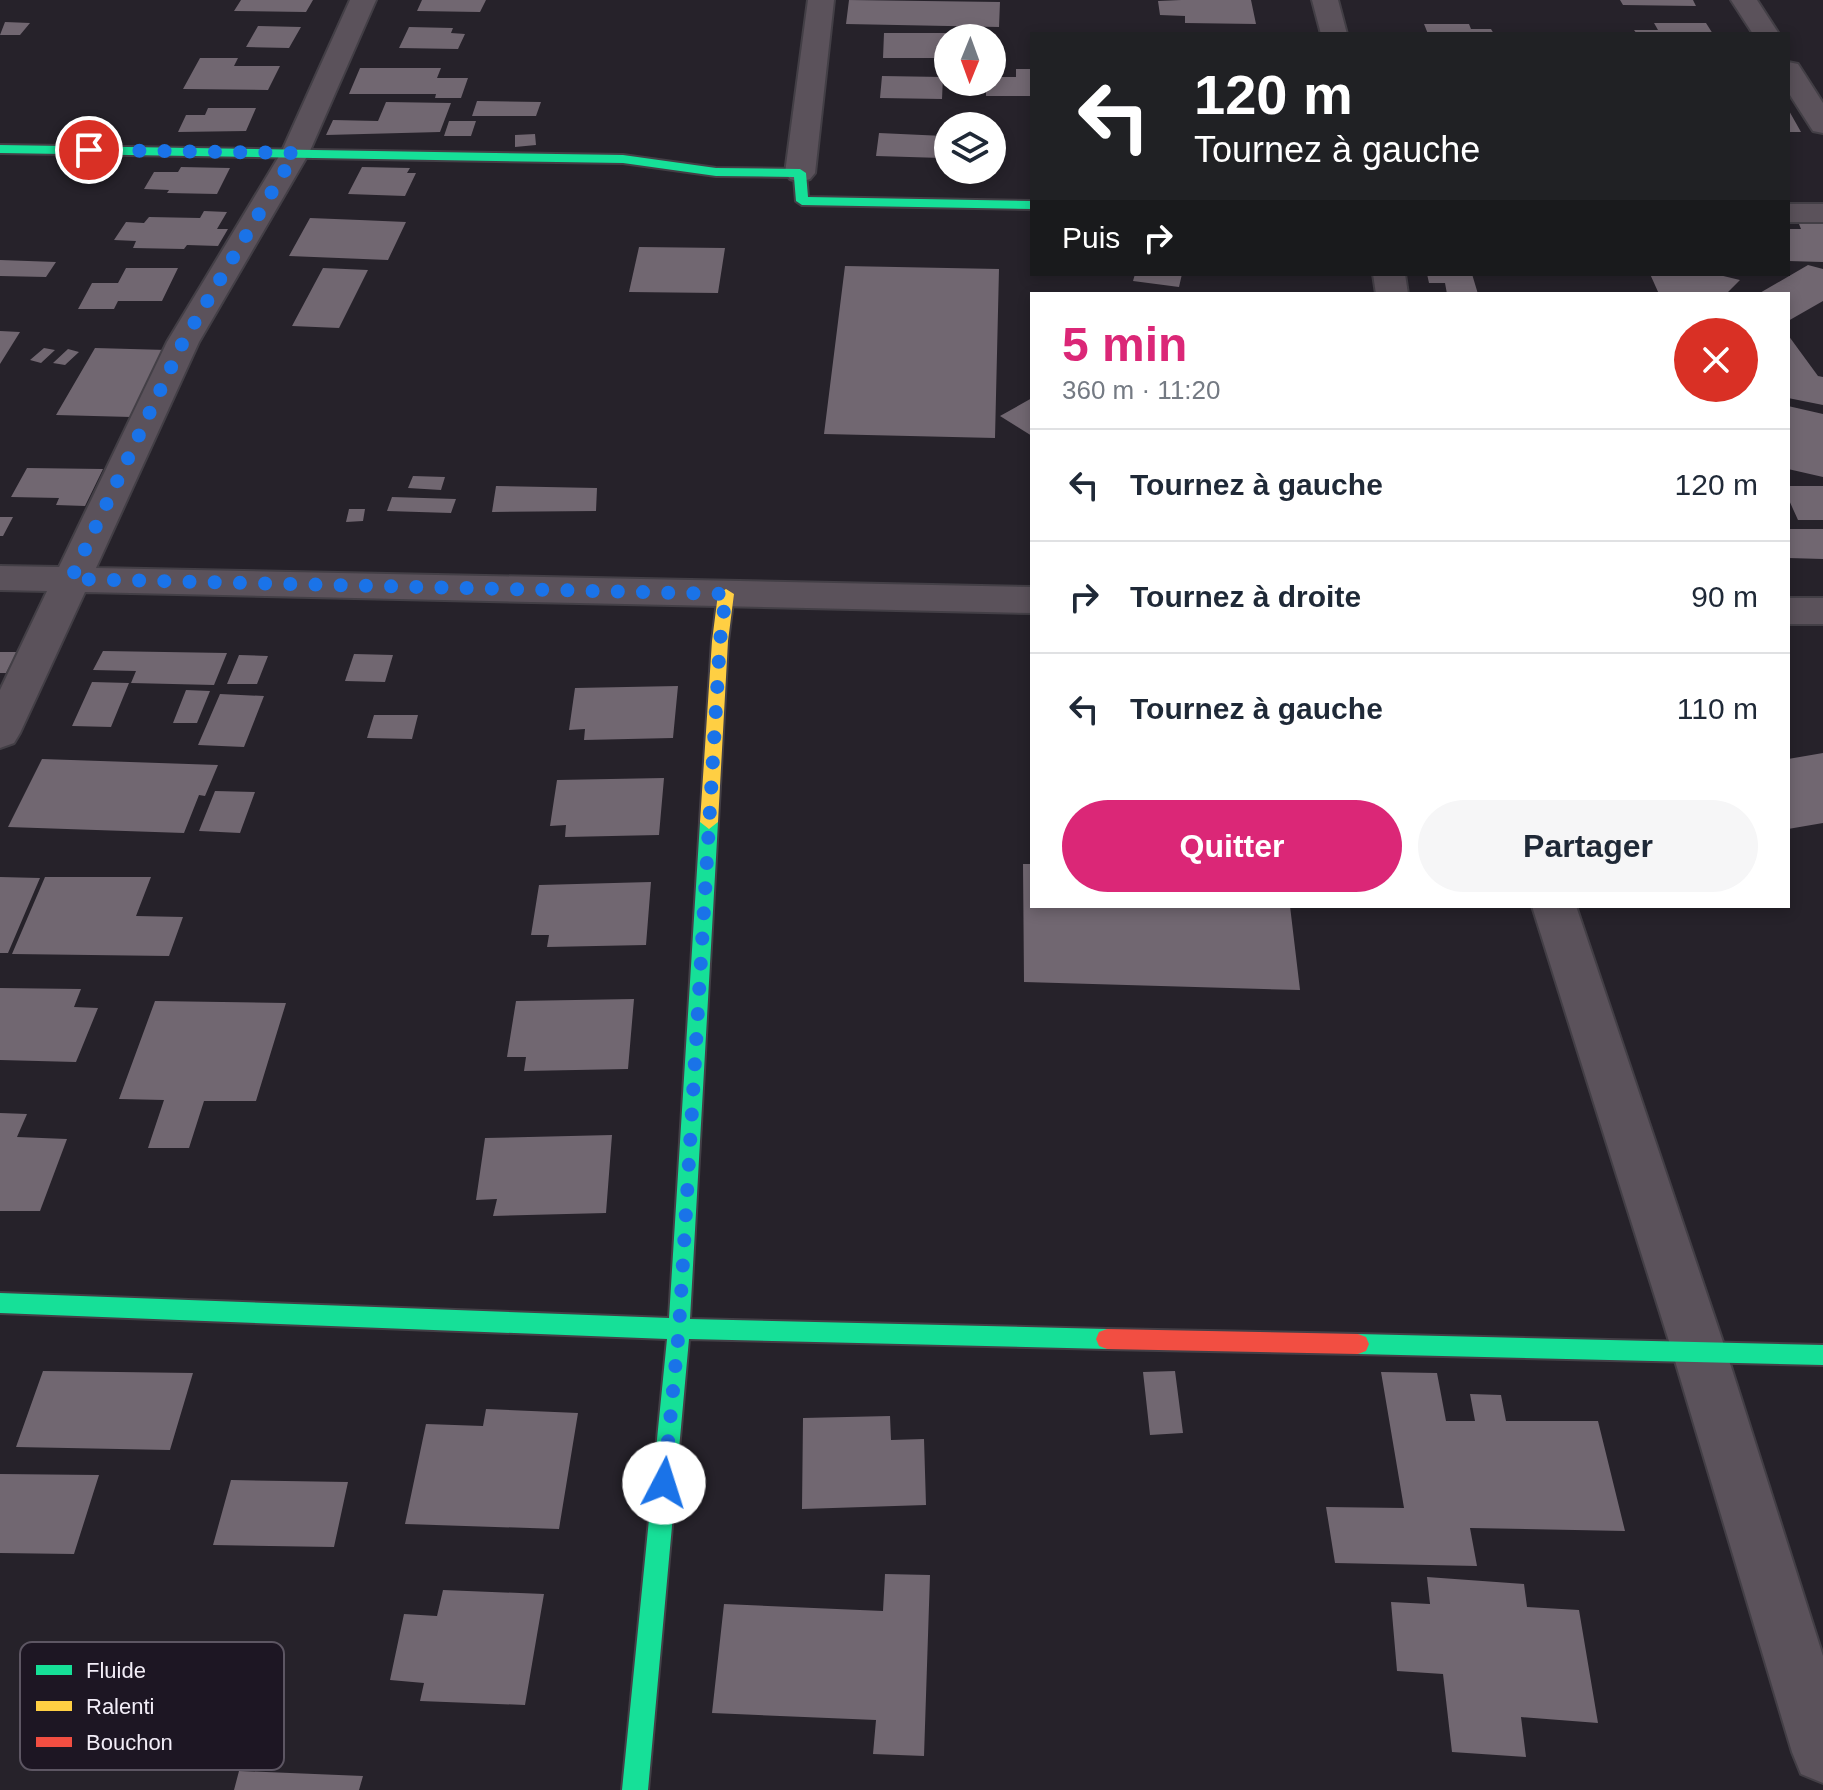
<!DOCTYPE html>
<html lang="fr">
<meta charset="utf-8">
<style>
body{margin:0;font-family:Arial,sans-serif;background:#f6f6f7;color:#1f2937;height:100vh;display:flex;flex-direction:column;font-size:30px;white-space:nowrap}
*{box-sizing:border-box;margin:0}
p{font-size:26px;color:#747a83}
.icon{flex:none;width:44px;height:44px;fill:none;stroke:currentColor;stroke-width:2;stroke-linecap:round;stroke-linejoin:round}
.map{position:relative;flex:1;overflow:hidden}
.panel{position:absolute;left:1030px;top:292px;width:760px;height:616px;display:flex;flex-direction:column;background:#fff;border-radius:0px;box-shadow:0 4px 12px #0003}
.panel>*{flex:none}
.hud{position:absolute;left:1030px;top:32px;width:760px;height:244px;border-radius:0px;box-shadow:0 4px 12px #0003;background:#202124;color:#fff;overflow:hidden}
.needle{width:52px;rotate:181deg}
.buttons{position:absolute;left:934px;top:24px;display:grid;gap:16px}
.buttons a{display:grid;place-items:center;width:72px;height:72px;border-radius:50%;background:#fff;box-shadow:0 4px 12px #0003;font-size:40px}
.pin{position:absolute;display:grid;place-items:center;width:68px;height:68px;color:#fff;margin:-34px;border:4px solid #fff;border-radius:50%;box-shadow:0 2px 8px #0007}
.me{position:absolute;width:88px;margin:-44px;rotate:5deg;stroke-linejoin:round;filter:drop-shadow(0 0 6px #0008)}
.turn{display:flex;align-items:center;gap:28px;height:168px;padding:0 32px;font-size:36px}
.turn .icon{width:104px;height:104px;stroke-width:2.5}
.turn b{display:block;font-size:56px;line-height:68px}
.then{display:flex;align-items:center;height:76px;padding:0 32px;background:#0003;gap:16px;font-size:30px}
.round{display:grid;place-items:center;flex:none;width:84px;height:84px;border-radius:42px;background:#f6f6f7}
.summary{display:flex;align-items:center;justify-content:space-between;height:136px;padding:0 32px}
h1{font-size:48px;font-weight:700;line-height:60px;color:#db2777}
.button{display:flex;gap:16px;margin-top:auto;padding:16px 32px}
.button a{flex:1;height:92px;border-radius:48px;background:#db2777;color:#fff;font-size:32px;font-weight:700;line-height:92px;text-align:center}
.button a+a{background:#f6f6f7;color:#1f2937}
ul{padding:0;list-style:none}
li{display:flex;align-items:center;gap:24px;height:112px;padding:0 32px;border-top:2px solid #e0e1e3}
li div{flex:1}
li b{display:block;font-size:30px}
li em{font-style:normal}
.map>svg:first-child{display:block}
.building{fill:#716771}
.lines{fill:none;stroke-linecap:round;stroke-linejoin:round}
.street-casing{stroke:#433f46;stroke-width:4}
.fast-casing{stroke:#433f46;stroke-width:4}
.slow-casing{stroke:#433f46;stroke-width:4}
.jam-casing{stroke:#433f46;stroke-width:4}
.street{fill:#5b525b;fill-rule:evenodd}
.fast{fill:#16e098;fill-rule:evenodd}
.slow{fill:#ffcf43;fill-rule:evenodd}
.jam{fill:#f24e42;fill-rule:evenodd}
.route{stroke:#1a73e8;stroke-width:14;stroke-dasharray:0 25.2}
.key{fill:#1d1623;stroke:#5d5663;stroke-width:2}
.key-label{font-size:22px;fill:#f2edf7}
</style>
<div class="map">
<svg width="1823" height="1790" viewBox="0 0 1823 1790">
<rect width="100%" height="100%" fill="#26222a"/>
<path class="building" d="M 241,0 L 313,0 L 306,12 L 234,11 Z
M 422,0 L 486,0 L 480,12 L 417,11 Z
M 849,0 L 1000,2 L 999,27 L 846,24 Z
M 1181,0 L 1251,0 L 1256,24 L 1185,23 L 1185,16 L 1160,15 L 1158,1 Z
M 1620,0 L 1693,0 L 1696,6 L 1623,5 Z
M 5,22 L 30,23 L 20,35 L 0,35 Z
M 1654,23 L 1706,23 L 1713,34 L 1637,34 L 1634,30 L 1658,30 Z
M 1424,24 L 1469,24 L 1471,29 L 1491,29 L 1494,34 L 1428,34 Z
M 258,26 L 301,27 L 289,48 L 246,47 Z
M 409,27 L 453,28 L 451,33 L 465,34 L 458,49 L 399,48 Z
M 884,33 L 971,33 L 971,38 L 948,38 L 948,58 L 883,58 Z
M 200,58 L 238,58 L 234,66 L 280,66 L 268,90 L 183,89 Z
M 360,68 L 441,68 L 437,78 L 468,78 L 461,98 L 435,98 L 436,94 L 349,94 Z
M 1016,69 L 1032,69 L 1032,96 L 986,96 L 986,82 L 992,82 L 992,77 L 1016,77 Z
M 882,76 L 943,77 L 942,99 L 880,98 Z
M 477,101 L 541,102 L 536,116 L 472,116 Z
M 386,102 L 451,103 L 440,132 L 326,135 L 333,120 L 378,121 Z
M 208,108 L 256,108 L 246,131 L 178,132 L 186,115 L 205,115 Z
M 1788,109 L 1801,132 L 1788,132 Z
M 449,121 L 476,121 L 471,136 L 444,136 Z
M 879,133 L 944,136 L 942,158 L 876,156 Z
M 535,134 L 536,145 L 515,147 L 515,135 Z
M 78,164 L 102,165 L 92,178 L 69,177 Z
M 181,167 L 230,168 L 217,194 L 167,193 L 169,190 L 144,189 L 154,172 L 178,172 Z
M 362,167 L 410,168 L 407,173 L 416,173 L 405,196 L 348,194 Z
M 204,211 L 227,212 L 217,229 L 228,229 L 218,246 L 187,245 L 184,249 L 133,248 L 136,241 L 114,240 L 126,222 L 144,223 L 149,217 L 200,218 Z
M 310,218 L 360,220 L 406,222 L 388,260 L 289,256 Z
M 1799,224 L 1823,224 L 1823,262 L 1788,261 L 1788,229 L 1801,229 Z
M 639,247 L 725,248 L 718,293 L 629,292 Z
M 0,260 L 56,262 L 46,277 L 0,276 Z
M 1808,265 L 1823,269 L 1823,301 L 1788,321 L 1788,294 L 1758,294 Z
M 845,266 L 999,269 L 995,438 L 824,434 Z
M 126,268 L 178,268 L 162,301 L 118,301 L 114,309 L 78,309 L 92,283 L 118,283 Z
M 323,268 L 368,270 L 339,328 L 292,326 Z
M 1135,274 L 1182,274 L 1179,287 L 1133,281 Z
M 1427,274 L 1472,274 L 1478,294 L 1447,294 L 1445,283 L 1429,283 Z
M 1650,274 L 1715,274 L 1740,280 L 1726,294 L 1659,294 Z
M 0,331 L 20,332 L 0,364 Z
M 1788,335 L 1818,376 L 1823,377 L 1823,405 L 1788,398 Z
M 44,348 L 55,350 L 41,363 L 30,360 Z
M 95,348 L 167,350 L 131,417 L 56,415 Z
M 68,349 L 79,352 L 65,365 L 53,363 Z
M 1032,398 L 1032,436 L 1000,416 Z
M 1788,406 L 1823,414 L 1823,477 L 1788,469 Z
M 27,468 L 103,469 L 85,506 L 56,505 L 59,498 L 11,497 Z
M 413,476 L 445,477 L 441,490 L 408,488 Z
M 496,486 L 597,488 L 596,511 L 492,512 Z
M 1788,486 L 1823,486 L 1823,520 L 1798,520 L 1788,498 Z
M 392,497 L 456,499 L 451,513 L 387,511 Z
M 349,509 L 365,509 L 363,521 L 346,522 Z
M 0,517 L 13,517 L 3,536 L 0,536 Z
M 1788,529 L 1823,529 L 1823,559 L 1788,558 Z
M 103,651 L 227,653 L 214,685 L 131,683 L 136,671 L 93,670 Z
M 0,652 L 17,652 L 6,673 L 0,673 Z
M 354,654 L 393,655 L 385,682 L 345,681 Z
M 239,655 L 268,656 L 257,684 L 227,684 Z
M 92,682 L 129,683 L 111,727 L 72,726 Z
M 678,686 L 673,738 L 584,740 L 585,729 L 569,730 L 575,688 Z
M 186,690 L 210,691 L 197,723 L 173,723 Z
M 220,694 L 264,696 L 244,747 L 198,745 Z
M 374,715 L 418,715 L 412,739 L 367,738 Z
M 1823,753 L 1823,823 L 1788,829 L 1788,759 Z
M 42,759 L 218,765 L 205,796 L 199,795 L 184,833 L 8,827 Z
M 664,778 L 659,835 L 565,837 L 566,825 L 550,826 L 557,780 Z
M 215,791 L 255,792 L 240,833 L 199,831 Z
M 1023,864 L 1032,864 L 1032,906 L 1290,906 L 1300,990 L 1024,982 Z
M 0,877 L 40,878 L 8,953 L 0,953 Z
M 45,877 L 151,877 L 136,916 L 183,917 L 169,956 L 12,954 Z
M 651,882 L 646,945 L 547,947 L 549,935 L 531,935 L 539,885 Z
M 0,988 L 81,989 L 74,1007 L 98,1008 L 76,1062 L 0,1060 Z
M 634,999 L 628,1069 L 524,1071 L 526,1057 L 507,1057 L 516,1001 Z
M 155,1001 L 286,1003 L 256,1101 L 204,1101 L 189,1148 L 148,1148 L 164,1100 L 119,1099 Z
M 0,1113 L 27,1114 L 17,1137 L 67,1139 L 40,1211 L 0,1211 Z
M 612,1135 L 606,1213 L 493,1216 L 497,1199 L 476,1200 L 485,1138 Z
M 43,1371 L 193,1373 L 170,1450 L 16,1447 Z
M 1175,1371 L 1183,1433 L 1150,1435 L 1143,1372 Z
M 1381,1372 L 1437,1373 L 1446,1421 L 1475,1421 L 1470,1394 L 1501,1395 L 1506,1421 L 1598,1421 L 1625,1531 L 1470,1528 L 1477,1566 L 1335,1563 L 1326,1507 L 1404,1508 Z
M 486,1409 L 578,1413 L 559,1529 L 405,1524 L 426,1424 L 483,1426 Z
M 890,1416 L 891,1440 L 924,1439 L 926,1505 L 802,1509 L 803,1418 Z
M 0,1474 L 99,1475 L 74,1554 L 0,1553 Z
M 231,1480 L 348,1482 L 334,1547 L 213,1545 Z
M 885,1574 L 930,1575 L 924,1756 L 873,1754 L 876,1720 L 712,1713 L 724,1604 L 883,1611 Z
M 1427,1577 L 1524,1584 L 1527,1607 L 1579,1610 L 1598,1723 L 1521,1717 L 1526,1757 L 1452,1752 L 1443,1674 L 1397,1671 L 1391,1602 L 1430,1604 Z
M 443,1590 L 544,1594 L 525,1705 L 420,1701 L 424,1683 L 390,1680 L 404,1614 L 437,1616 Z
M 239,1771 L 363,1776 L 359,1790 L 234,1790 Z"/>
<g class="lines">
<defs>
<path id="street" d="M 350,0 L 376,0 L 309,153 L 199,342 L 96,568 L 1032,587 L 1032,613 L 85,592 L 20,733 L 14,743 L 0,748 L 0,690 L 47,591 L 0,590 L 0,566 L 59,567 L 167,342 L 281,153 Z
M 808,0 L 834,0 L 815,173 L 810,179 L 800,182 L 790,179 L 785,173 Z
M 1312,0 L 1338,0 L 1347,34 L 1321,34 Z
M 1731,0 L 1757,0 L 1779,34 L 1753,34 Z
M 1788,62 L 1798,64 L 1823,103 L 1823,133 L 1813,131 L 1788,92 Z
M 1788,204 L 1823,204 L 1823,222 L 1788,222 Z
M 1373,274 L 1405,274 L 1408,294 L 1376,294 Z
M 1788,598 L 1823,598 L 1823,624 L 1788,624 Z
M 1532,906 L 1576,906 L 1727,1354 L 1823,1656 L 1823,1783 L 1801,1774 L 1792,1752 L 1673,1354 Z"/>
<path id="fast" d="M 0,145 L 623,155 L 716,168 L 800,169 L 806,173 L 808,197 L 1032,201 L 1032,209 L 802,205 L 796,201 L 794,177 L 716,176 L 623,163 L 0,153 Z
M 709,815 L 718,822 L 690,1319 L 1107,1329 L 1115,1332 L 1118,1339 L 1115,1346 L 1107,1349 L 689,1339 L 648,1790 L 622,1790 L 667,1339 L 0,1313 L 0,1293 L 669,1318 L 700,822 Z
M 1358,1334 L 1823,1345 L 1823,1365 L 1358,1354 L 1350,1351 L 1347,1344 L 1350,1337 Z"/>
<path id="slow" d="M 726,589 L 734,594 L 728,641 L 718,822 L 709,829 L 700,822 L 712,641 L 718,594 Z"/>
<path id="jam" d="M 1107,1329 L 1358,1334 L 1366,1337 L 1369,1344 L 1366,1351 L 1358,1354 L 1107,1349 L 1099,1346 L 1096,1339 L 1099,1332 Z"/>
</defs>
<use href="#street" class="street-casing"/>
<use href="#fast" class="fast-casing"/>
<use href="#slow" class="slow-casing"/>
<use href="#jam" class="jam-casing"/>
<use href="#street" class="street"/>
<use href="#fast" class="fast"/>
<use href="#slow" class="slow"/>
<use href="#jam" class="jam"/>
</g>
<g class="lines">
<path class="route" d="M 89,150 L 295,153 L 183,342 L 71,579 L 726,594 L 720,641 L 679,1329 L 664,1483"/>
</g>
<rect x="20" y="1642" width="264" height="128" rx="12" class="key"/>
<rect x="36" y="1665" width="36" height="10" fill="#16e098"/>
<rect x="36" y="1701" width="36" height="10" fill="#ffcf43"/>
<rect x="36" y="1737" width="36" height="10" fill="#f24e42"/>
<g class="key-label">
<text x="86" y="1678">Fluide</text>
<text x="86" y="1714">Ralenti</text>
<text x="86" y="1750">Bouchon</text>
</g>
</svg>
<div class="buttons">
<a><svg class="needle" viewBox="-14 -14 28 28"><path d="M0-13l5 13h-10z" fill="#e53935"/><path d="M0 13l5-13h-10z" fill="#747a83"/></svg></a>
<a><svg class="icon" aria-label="layers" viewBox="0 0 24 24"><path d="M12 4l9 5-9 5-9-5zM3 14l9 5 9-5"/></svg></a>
</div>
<div class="pin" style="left:89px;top:150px;background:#d93025"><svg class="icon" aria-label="arrive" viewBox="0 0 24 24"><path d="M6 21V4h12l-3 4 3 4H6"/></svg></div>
<svg class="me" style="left:664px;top:1483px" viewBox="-20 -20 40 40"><circle r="19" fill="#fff"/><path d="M0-13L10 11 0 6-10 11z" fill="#1a73e8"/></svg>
<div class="hud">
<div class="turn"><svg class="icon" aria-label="left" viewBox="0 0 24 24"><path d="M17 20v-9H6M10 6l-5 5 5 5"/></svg><div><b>120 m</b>Tournez à gauche</div></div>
<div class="then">Puis<svg class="icon" aria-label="right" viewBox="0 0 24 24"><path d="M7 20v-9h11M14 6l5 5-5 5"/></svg></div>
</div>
<section class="panel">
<div class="summary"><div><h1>5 min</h1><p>360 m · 11:20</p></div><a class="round" style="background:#d93025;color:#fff"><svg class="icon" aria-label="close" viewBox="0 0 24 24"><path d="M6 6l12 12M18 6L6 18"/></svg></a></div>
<ul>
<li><svg class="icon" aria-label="left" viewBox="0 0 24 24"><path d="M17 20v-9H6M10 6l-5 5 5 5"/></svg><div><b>Tournez à gauche</b></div><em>120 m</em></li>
<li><svg class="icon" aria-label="right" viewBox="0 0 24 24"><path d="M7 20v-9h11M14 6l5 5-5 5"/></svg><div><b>Tournez à droite</b></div><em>90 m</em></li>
<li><svg class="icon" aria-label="left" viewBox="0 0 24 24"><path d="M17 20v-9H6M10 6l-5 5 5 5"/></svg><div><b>Tournez à gauche</b></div><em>110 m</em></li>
</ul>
<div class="button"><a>Quitter</a><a>Partager</a></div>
</section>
</div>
